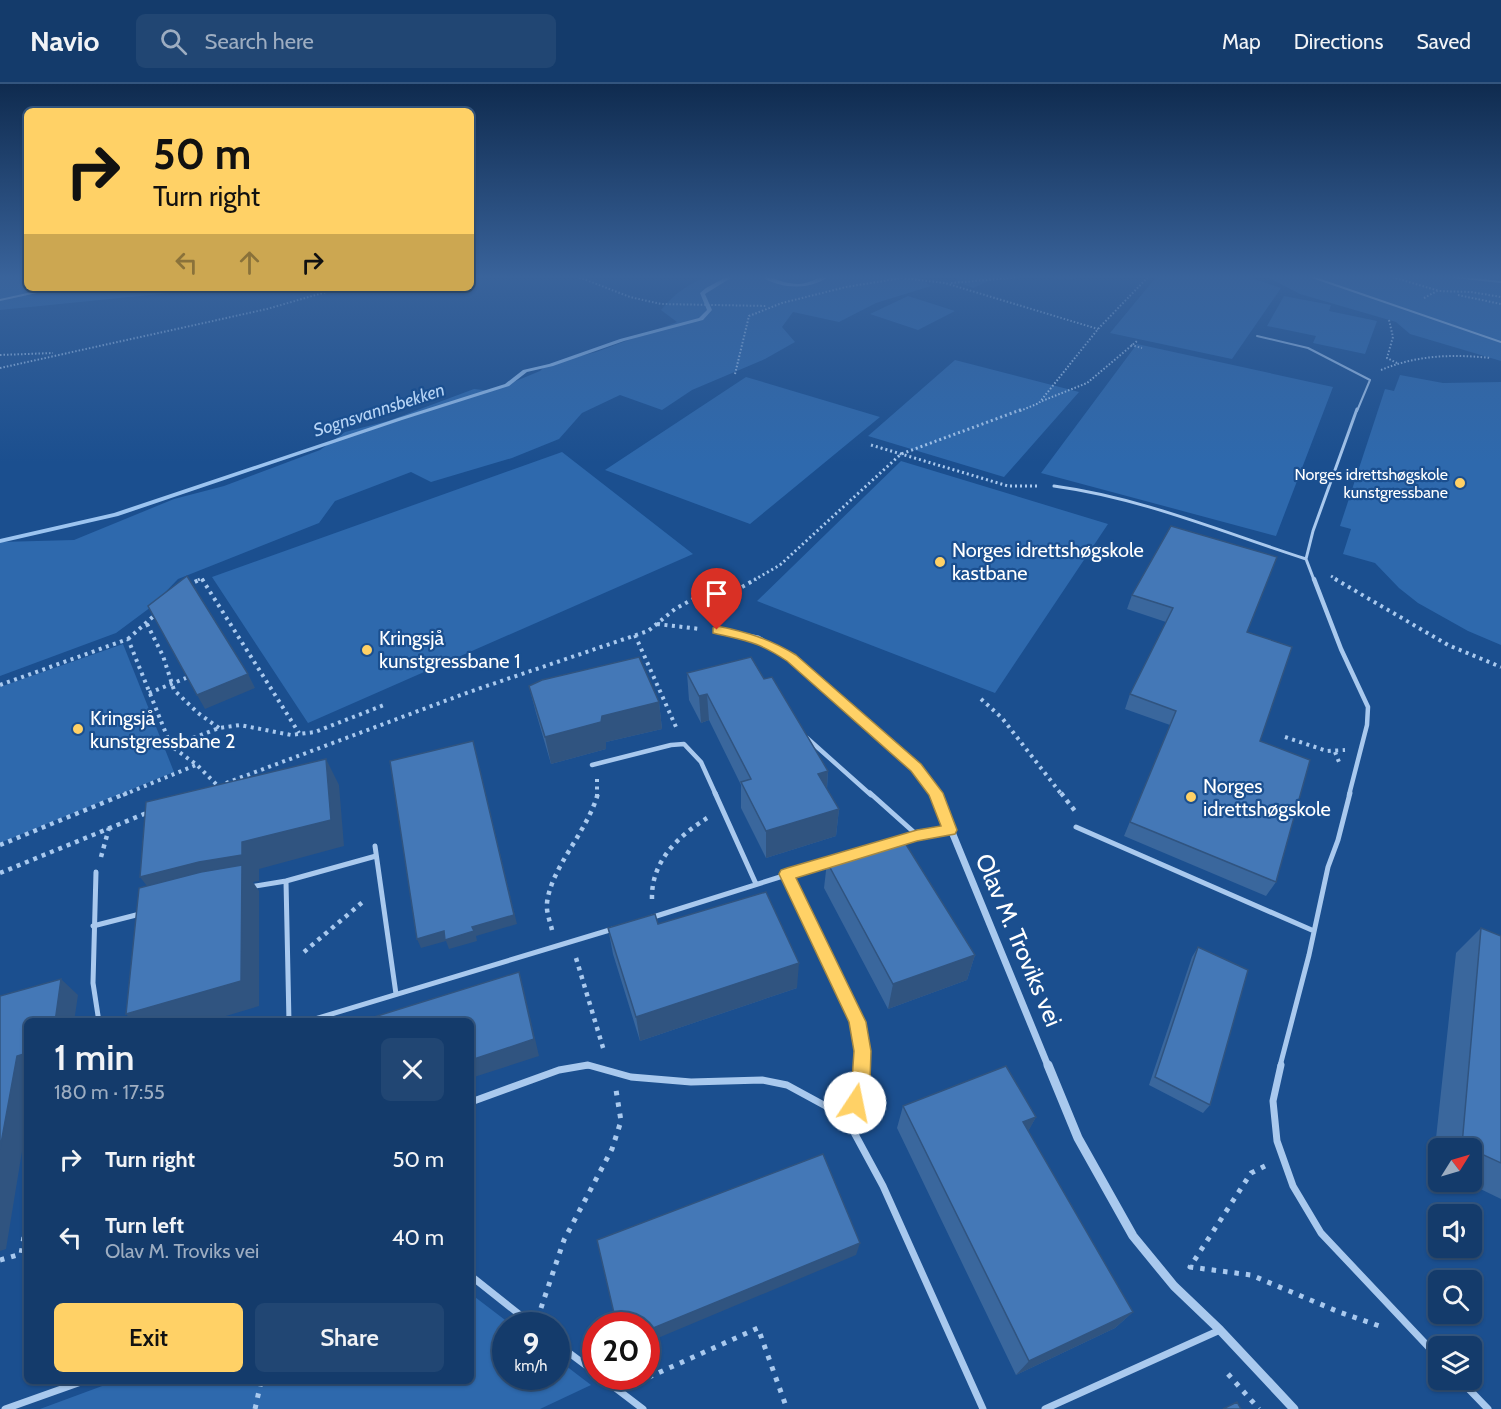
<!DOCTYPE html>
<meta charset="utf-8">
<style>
body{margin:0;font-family:Cabin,sans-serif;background:#214673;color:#f1f3f6;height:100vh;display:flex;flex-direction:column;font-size:22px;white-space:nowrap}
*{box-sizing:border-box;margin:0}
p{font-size:20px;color:#9dadc1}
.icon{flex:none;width:33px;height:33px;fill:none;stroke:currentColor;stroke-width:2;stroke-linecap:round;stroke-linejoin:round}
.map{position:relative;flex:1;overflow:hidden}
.side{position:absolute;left:24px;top:934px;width:450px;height:366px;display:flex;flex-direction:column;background:#143b6b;border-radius:9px;box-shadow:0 2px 4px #0004,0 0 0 2px #33557e}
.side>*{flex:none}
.top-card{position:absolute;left:24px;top:24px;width:450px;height:183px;border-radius:9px;box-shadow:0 2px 4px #0004,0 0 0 2px #33557e;background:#ffd166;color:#111;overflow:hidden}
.needle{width:39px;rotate:53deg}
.controls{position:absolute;left:1428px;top:1054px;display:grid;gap:12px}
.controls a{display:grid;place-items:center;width:54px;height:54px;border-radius:9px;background:#143b6b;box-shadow:0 2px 4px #0004,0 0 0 2px #33557e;font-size:30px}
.speed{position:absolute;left:492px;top:1228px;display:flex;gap:12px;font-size:30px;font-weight:700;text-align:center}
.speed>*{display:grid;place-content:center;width:78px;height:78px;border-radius:50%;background:#143b6b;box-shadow:0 2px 4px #0004,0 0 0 2px #33557e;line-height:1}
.speed small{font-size:15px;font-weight:400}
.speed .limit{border:9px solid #d22;background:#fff;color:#111}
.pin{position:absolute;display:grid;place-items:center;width:51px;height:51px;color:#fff;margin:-62px -26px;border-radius:50% 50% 50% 0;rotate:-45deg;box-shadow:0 0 6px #0007}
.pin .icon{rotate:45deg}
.me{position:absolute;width:66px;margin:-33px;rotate:11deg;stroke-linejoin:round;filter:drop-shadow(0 0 4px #0008)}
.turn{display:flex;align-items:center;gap:21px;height:126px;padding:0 30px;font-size:27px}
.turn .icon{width:78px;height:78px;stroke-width:2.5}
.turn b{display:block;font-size:42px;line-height:51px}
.lanes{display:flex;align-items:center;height:57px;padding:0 30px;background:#0003;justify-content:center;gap:30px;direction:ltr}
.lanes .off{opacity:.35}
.round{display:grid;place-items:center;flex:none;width:63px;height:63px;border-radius:9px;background:#214673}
.summary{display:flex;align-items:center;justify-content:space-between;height:102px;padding:0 30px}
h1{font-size:36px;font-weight:600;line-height:45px}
.primary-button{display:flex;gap:12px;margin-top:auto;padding:12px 30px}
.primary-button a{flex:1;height:69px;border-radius:9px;background:#ffd166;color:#111;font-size:24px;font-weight:600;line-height:69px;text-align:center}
.primary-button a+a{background:#214673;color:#f1f3f6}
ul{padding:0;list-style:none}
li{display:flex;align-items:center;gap:18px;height:78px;padding:0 30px}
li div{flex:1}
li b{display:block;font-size:22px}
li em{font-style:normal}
header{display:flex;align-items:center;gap:36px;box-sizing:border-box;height:84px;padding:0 30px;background:#143b6b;border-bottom:2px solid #33557e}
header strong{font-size:28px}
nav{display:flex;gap:33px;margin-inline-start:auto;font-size:21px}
.search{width:420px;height:54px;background:#214673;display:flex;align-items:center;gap:15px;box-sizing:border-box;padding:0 21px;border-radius:9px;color:#9dadc1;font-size:22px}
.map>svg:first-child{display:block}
.green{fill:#2e69ad}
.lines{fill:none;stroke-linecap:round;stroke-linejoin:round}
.stream{fill:#9cc4f0;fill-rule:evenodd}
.path-far4{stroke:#a9c9ee;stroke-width:2;stroke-dasharray:1.5 2;stroke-linecap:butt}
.path-far3{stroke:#a9c9ee;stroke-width:3;stroke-dasharray:2 3;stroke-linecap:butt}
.path-far2{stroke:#a9c9ee;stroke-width:4;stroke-dasharray:3 4.5;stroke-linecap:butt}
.path-far1{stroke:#a9c9ee;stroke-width:4.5;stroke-dasharray:4 5;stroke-linecap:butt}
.path{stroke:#a9c9ee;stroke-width:5;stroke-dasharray:4.5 7;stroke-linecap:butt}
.service-far4{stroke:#a9c9ee;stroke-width:2}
.service-far3{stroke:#a9c9ee;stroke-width:3}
.service-far2{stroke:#a9c9ee;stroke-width:4.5}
.service-far1{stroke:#a9c9ee;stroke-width:5}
.service{stroke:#a9c9ee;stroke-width:7}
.minor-far2{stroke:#a9c9ee;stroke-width:5}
.minor-far1{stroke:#a9c9ee;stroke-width:7}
.minor{stroke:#a9c9ee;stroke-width:9}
.wall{fill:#3a679d}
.shaded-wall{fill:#305480}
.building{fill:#4478b7;stroke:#305480;stroke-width:1.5}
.route{fill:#ffd166;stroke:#a68842;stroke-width:1.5}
.poi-dot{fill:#ffd166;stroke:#1b4f8f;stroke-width:2}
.labels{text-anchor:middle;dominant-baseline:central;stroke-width:4.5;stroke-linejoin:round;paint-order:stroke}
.far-poi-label{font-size:16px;fill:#fff;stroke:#1b4f8f;text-anchor:end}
.far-water-label{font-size:18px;font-style:italic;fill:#b5d3f5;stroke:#1b4f8f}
.poi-label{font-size:20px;fill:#fff;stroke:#1b4f8f;text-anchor:start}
.near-street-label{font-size:24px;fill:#fff;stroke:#1b4f8f}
</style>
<header>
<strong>Navio</strong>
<div class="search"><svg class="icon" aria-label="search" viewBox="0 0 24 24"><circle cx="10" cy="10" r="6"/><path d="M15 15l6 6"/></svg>Search here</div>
<nav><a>Map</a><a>Directions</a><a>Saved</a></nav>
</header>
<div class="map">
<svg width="1501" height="1325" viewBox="0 0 1501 1325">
<rect width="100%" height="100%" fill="#1b4f8f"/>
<path class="green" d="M 0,192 L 27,192 L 27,204 L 220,204 L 0,226 Z
M 709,192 L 922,192 L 919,194 L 931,202 L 876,219 L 839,238 L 793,228 L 782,243 L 795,258 L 765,275 L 692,306 L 662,326 L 620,311 L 582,329 L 559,355 L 512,374 L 431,398 L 411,388 L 335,417 L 319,439 L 178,495 L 151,523 L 116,549 L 0,592 L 0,458 L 74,456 L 174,415 L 224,402 L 320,366 L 345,348 L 388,337 L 474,305 L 492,307 L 540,287 L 546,281 L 596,268 L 677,238 L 661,226 C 674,210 689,199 709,192 Z
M 959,192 L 1075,192 L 1076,195 L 998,193 L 973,204 L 955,197 Z
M 1157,192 L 1246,192 L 1281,204 L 1232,275 L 1110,249 Z
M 1265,192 L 1501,192 L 1501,277 L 1410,250 L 1396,238 L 1300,210 Z
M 908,212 L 955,227 L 918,246 L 870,230 Z
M 1284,212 L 1331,221 L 1329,227 L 1377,237 L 1365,270 L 1313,259 L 1316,252 L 1267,242 Z
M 1137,260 L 1333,303 L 1276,452 L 1041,389 Z
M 955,276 L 1079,308 L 1004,393 L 868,352 Z
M 1400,291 L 1443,299 L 1501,298 L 1501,561 L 1468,547 L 1418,519 L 1399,504 L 1375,479 L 1343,470 L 1351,445 L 1340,442 L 1385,305 L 1394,307 Z
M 746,293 L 880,333 L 750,440 L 605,386 Z
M 562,368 L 693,470 L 308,639 L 212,493 Z
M 901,377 L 1108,440 L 995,609 L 757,517 Z
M 123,560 L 174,688 L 0,759 L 0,603 Z
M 471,1210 L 513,1242 L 506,1242 L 506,1293 L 556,1293 L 557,1275 L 591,1301 L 540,1325 L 40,1325 L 113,1298 L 471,1298 Z"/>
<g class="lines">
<path class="stream" d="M 728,192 L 734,192 L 705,210 L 712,226 L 703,236 L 624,257 L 553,282 L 527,288 L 509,302 L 402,336 L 118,432 L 0,459 L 0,455 L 114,429 L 398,334 L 505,300 L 523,286 L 549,280 L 620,255 L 699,234 L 707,226 L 700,209 L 706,204 Z
M 760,192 C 772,192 783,200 797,200 C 810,200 819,192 829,192 C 810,207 780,205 760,192 Z
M 1435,192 L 1453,192 L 1501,197 L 1501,199 Z"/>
<path class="path-far4" d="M 576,192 L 630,213 L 661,220 L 767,222
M 1389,192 L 1439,207
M 951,199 L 1033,192
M 1458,211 L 1501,220
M 1424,214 L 1437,207 L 1471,208 L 1501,213
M 1389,236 L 1393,253 L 1387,274 L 1397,279
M 1131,261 L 1142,264
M 0,271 L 53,269
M 0,284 L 267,225 L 340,204
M 1381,286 C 1417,271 1453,270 1491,274
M 735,290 L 749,232 L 782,219 L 846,203 L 902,194 L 945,199 L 1098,245
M 1042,317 L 1087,299 L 1137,257
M 1020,327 L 1039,319 L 1098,245 L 1149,192"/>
<path class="path-far3" d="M 871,361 L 1008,402 L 1038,402
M 1331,492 L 1338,496
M 198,496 L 202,494 L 203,496
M 754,496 L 780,481 L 901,370 L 1023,325"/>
<path class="path-far2" d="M 202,495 L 299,649
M 1335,495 L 1448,561 L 1501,583
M 188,501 L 201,495
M 147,540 L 163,572 L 174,606 L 198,629 L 219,644
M 657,540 L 700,545
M 635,551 L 676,643
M 128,555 L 156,530
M 0,601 L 128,555 L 171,662 L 197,681 L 218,702
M 149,609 L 186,594
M 981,615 L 1002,634 L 1062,711
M 1285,653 L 1327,667 L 1345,666
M 172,662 L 219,644 L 240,641 L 291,651 L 315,648 L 384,621
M 1335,668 L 1339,678
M 597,695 L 597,711
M 226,699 L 469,608 L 648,547 L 675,525 L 693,515 L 733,508 L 756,495
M 123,711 L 196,681"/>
<path class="path-far1" d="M 1061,709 L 1075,727
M 0,761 L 127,709
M 101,773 L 109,744
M 0,789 L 149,728
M 652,815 C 651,778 677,753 707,734
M 552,846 C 550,837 546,828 547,819 C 551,783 588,747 598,709
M 304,868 L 365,816
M 576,874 L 604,967"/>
<path class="path" d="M 1265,1082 L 1251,1089 L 1190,1183 L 1251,1191 L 1339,1228 L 1385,1244
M 0,1176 L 21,1170 L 27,1135
M 541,1224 L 564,1156 L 612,1065 L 621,1037 L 616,1006
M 1228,1290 L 1259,1325
M 638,1298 L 758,1244 L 787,1325
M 255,1325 L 261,1298"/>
<path class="service-far4" d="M 1309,192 L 1501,258
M 0,216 L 55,204
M 1257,252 L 1308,264 L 1370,296 L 1357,327"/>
<path class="service-far3" d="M 1054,402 C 1142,414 1222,448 1306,475
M 1314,496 L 1306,475 L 1313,447 L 1357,325"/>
<path class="service-far2" d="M 1314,495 L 1341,565 L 1368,623 L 1367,641 L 1349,711
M 807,654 L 871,711
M 592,681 L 671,661 L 684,660 L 701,678 L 716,711"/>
<path class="service-far1" d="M 715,709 L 756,800
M 870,709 L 917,751
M 1076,743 L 1314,847
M 899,757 L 931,748 L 949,746
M 375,762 L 396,910
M 96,788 L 93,899 L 99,938
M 787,791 L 857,938 L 862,967 L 861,982
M 286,797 L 289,938
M 250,803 L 286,797 L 376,772
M 650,834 L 831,777
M 93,842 L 140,830
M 305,938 L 613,845
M 582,982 L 592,982
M 1280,982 L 1309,871 L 1328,783 L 1338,756 L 1350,709"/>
<path class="service" d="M 1281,981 L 1273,1017 L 1277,1057 L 1293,1102 L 1321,1149 L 1438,1273
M 471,1018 L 559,986 L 588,981 L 631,993 L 691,998 L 762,996 L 787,1001 L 833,1026 L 850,1041 L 883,1102 L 983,1325
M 850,1041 L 861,997 L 862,981
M 471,1192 L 534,1242
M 556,1259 L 596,1289
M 601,1293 L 643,1325
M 1460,1296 L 1488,1325
M 5,1325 L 81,1298
M 1045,1325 L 1220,1246"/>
<path class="minor-far2" d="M 717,546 L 758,554 L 788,571 L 890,658 L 915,683 L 937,711"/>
<path class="minor-far1" d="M 936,709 L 1048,982"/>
<path class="minor" d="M 1048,981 L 1078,1054 L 1133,1152 L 1174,1202 L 1220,1246 L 1294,1325"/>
</g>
<path class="wall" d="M 1132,511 L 1247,548 L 1276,798 L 1266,812 L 1124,752 L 1170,641 L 1125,625 L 1130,610 L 1166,538 L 1127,525 Z
M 687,589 L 764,595 L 828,687 L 827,705 L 839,725 L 836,752 L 766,774 L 741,724 L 741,701 L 709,636 L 701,639 L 689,616 Z
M 529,602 L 659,618 L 662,645 L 606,658 L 606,665 L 551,680 L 536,629 Z
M 827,778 L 975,871 L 967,896 L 888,925 L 824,804 Z
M 658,840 L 797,904 L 640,957 L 613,870 L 608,844 Z
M 1481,844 L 1501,852 L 1501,1115 L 1466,1098 L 1472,1098 L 1472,1065 L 1438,1065 L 1438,1085 L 1433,1082 L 1456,869 Z
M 1198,863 L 1210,1021 L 1203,1029 L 1149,1001 L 1192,873 Z
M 903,1022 L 1036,1033 L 1028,1047 L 1133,1228 L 1115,1244 L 1016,1291 L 897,1044 Z"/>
<path class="shaded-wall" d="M 248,590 L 255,604 L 205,625 L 197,611 Z
M 707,610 L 709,636 L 701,639 L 699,612 Z
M 659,618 L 662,645 L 606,658 L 606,665 L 551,680 L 545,653 L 602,632 Z
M 473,657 L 517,840 L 476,852 L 477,857 L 449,865 L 446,857 L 421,864 L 417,855 L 444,847 L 472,843 Z
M 326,675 L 339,701 L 344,762 L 259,785 L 259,797 L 253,798 L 259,807 L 259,922 L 206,938 L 133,938 L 126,930 L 160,819 L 140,793 Z
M 828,687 L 826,713 L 818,690 Z
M 839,725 L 836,752 L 766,774 L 766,747 Z
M 975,871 L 967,896 L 888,925 L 893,900 Z
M 799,879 L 797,904 L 640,957 L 636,933 Z
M 519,888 L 524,906 L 539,972 L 471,994 L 471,976 Z
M 61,895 L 78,911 L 74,938 L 55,938 Z
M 27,969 L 27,1037 L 6,1165 L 0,1167 L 0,1065 L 17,972 Z
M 1036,1033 L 1024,1055 L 1023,1038 Z
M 860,1159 L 856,1171 L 646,1259 L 646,1247 Z
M 1133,1228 L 1115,1244 L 1016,1291 L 1029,1277 Z"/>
<path class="building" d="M 1171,442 L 1277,473 L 1247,548 L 1292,563 L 1260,657 L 1310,676 L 1276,798 L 1130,738 L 1176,627 L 1130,610 L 1173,524 L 1132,511 Z
M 187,492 L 248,590 L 197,611 L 148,522 Z
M 639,573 L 659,618 L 602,632 L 601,638 L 545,653 L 529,602 L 542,596 Z
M 751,573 L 764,595 L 772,593 L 828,687 L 818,690 L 839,725 L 766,747 L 741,698 L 751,695 L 707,610 L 699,612 L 687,589 Z
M 473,657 L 514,831 L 472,843 L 474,847 L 445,856 L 444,847 L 417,855 L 390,677 Z
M 326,675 L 331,736 L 242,758 L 242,771 L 199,778 L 140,793 L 146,718 Z
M 902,754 L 975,871 L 893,900 L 827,778 Z
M 242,781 L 241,897 L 126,930 L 139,804 L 201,788 Z
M 766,808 L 799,879 L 636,933 L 608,844 L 655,830 L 658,840 Z
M 1481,844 L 1501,852 L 1501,1079 L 1462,1061 Z
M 1198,863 L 1248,886 L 1210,1021 L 1155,993 Z
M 519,888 L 534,955 L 471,976 L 471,938 L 358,938 Z
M 61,895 L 55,938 L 27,938 L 27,969 L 17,972 L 0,1065 L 0,912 Z
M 1006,982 L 1036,1033 L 1023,1038 L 1133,1228 L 1029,1277 L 903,1022 Z
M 823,1070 L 860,1159 L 646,1247 L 646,1242 L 617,1242 L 597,1156 Z
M 1237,1318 L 1241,1325 L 1223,1325 Z"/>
<linearGradient id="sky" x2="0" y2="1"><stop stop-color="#0f2b4f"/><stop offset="0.51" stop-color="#39639b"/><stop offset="1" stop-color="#39639b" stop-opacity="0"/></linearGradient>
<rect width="1501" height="378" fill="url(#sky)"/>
<path class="route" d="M 717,542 C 747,548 770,555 796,571 L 921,680 L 943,709 L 957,746 L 955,750 L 917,757 L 796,794 L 866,938 L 871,967 L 870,997 L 862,1026 L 855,1028 L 849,1026 L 846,1019 L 852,997 L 854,967 L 849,938 L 779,790 L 781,786 L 787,784 L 917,746 L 941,742 L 929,711 L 911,687 L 787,577 C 757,557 746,557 713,549 L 713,544 Z"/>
<g class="poi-dot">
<circle cx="1460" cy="399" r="6"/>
<circle cx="940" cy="478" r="6"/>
<circle cx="367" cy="566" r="6"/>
<circle cx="78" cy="645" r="6"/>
<circle cx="1191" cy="713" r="6"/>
</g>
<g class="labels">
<g class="far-poi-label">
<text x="1448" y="390">Norges idrettshøgskole<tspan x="1448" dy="18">kunstgressbane</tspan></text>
</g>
<g class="far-water-label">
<text transform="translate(379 326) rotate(-18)">Sognsvannsbekken</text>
</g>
<g class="poi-label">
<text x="952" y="466">Norges idrettshøgskole<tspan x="952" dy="23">kastbane</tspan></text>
<text x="379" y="554">Kringsjå<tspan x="379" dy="23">kunstgressbane 1</tspan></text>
<text x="90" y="634">Kringsjå<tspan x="90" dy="23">kunstgressbane 2</tspan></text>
<text x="1203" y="702">Norges<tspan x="1203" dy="23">idrettshøgskole</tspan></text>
</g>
<g class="near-street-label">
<text transform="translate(1019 856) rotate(67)">Olav M. Troviks vei</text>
</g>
</g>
</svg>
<div class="controls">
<a><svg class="needle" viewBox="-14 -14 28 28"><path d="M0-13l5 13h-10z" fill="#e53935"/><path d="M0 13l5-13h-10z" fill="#9dadc1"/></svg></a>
<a><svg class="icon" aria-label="sound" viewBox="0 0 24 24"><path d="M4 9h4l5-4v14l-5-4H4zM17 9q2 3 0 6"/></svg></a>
<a><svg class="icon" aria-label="search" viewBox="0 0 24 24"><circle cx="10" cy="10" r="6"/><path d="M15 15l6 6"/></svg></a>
<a><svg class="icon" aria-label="layers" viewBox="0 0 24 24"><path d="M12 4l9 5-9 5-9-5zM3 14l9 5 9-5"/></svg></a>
</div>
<div class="speed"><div>9<small>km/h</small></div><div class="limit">20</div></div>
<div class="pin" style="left:717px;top:546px;background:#d93025"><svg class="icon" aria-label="arrive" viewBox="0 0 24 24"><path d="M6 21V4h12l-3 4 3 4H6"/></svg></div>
<svg class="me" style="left:855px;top:1019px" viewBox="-20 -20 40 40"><circle r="19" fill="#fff"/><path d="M0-13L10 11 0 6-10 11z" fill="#ffd166"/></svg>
<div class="top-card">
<div class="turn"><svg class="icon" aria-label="right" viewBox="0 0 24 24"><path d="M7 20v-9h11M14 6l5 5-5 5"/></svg><div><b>50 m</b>Turn right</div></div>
<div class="lanes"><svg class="icon off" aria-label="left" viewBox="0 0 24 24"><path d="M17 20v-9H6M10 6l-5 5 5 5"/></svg><svg class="icon off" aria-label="ahead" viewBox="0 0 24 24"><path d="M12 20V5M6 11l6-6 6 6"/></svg><svg class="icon" aria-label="right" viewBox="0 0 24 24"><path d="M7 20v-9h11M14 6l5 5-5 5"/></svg></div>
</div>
<section class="side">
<div class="summary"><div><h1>1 min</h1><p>180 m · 17:55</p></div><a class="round"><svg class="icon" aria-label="close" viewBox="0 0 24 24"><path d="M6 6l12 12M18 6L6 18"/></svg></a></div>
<ul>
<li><svg class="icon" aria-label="right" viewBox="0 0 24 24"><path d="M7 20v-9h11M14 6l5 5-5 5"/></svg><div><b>Turn right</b></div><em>50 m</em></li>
<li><svg class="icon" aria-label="left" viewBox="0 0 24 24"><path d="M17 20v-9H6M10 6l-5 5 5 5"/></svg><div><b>Turn left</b><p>Olav M. Troviks vei</p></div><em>40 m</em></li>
</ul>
<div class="primary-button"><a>Exit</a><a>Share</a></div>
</section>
</div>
